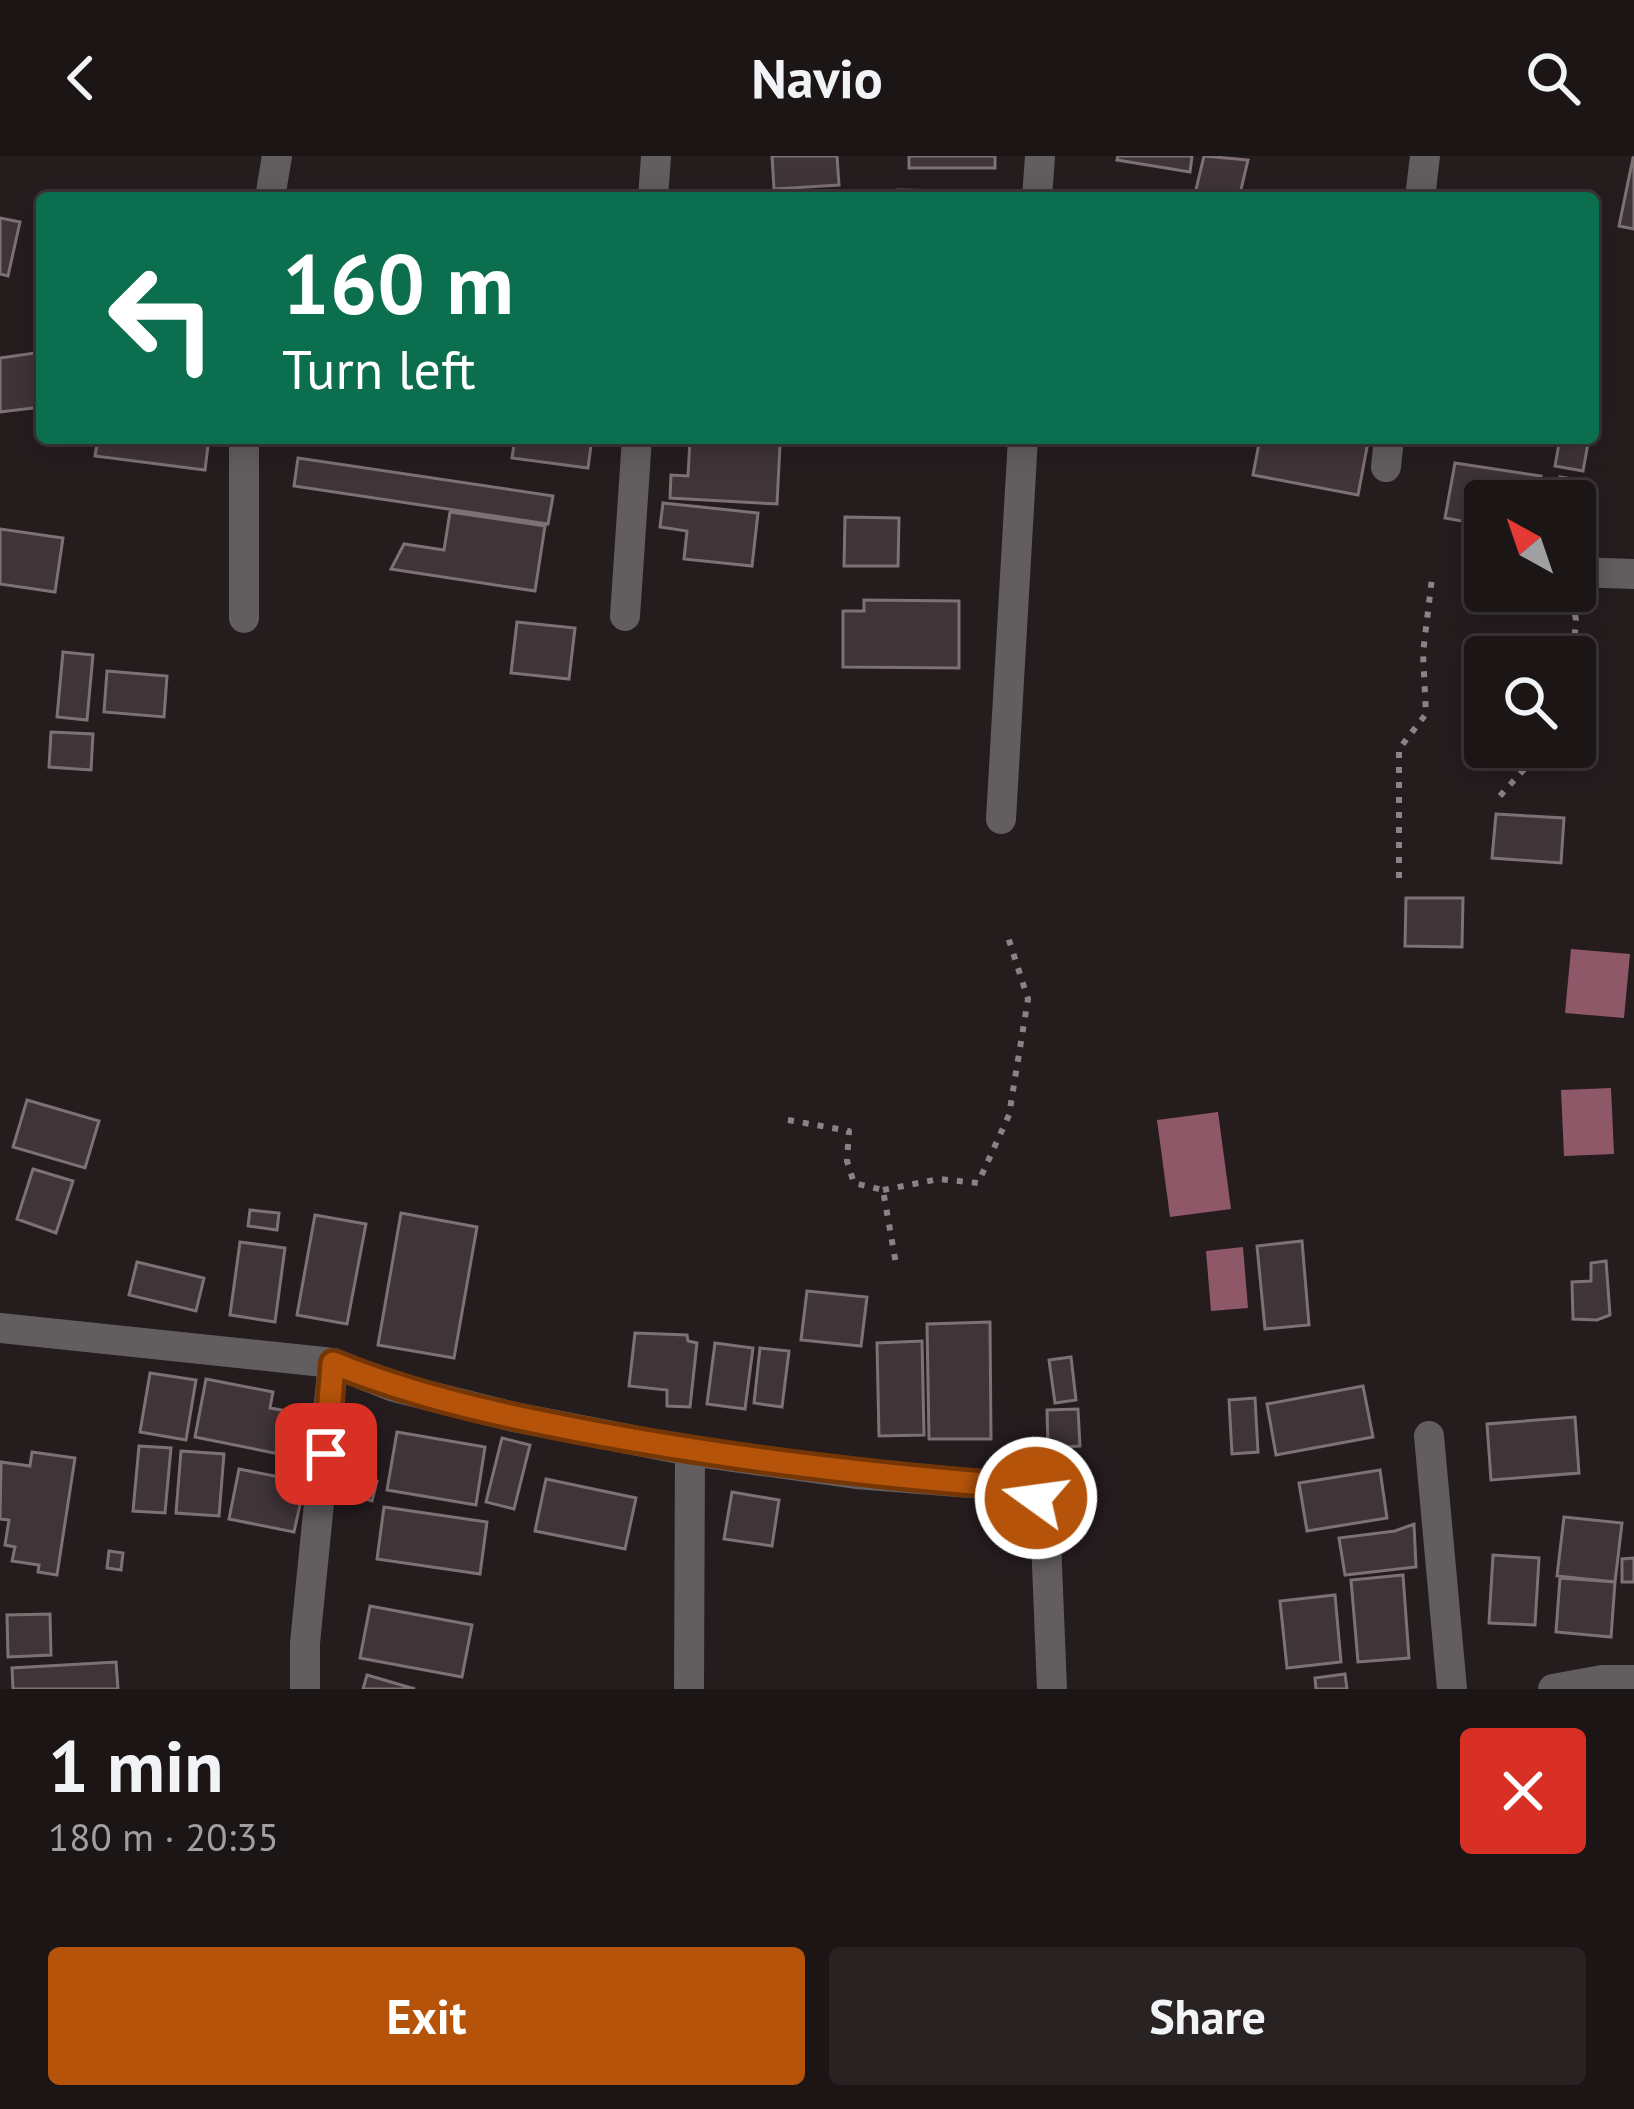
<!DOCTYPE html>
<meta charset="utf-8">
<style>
body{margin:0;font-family:"PT Sans",sans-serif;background:#292223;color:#f1f3f6;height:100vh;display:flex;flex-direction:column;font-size:45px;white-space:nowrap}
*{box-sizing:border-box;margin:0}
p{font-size:39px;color:#a09fa1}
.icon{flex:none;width:66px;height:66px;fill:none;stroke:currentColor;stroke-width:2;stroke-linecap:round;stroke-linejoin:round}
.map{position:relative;height:1533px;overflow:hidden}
.panel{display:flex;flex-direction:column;background:#1c1516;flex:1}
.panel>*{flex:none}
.guide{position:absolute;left:36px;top:36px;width:1563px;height:252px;border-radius:12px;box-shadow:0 6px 30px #0003,0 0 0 3px #3a3435;background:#0b6e4f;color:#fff;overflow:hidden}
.needle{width:78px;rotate:320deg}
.buttons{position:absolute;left:1464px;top:324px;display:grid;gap:24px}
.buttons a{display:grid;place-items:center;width:132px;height:132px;border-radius:12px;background:#1c1516;box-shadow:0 6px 30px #0003,0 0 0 3px #3a3435;font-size:60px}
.pin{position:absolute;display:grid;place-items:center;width:102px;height:102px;color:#fff;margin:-51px;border-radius:24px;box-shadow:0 6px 18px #0006}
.me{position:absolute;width:132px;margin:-66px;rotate:284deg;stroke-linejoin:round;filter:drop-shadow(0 0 9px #0008)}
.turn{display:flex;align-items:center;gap:42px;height:252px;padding:0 48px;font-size:54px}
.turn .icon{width:156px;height:156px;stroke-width:2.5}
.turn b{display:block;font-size:84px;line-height:102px}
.round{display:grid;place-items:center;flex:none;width:126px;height:126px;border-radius:12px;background:#292223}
.headline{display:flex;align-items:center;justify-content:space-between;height:204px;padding:0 48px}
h1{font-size:72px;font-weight:600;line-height:90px}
.cta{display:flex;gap:24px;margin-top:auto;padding:24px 48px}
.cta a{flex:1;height:138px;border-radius:12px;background:#b45309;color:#fff;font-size:48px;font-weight:600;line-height:138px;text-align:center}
.cta a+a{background:#292223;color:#f1f3f6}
header{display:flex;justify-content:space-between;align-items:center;height:156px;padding:0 48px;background:#1c1516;font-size:54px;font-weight:600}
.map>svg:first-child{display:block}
.water{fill:#8e5868}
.building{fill:#3f3437;stroke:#7d7174;stroke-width:3}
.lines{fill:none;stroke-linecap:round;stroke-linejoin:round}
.path{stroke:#8a8284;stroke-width:6;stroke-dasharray:6 9;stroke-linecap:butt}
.minor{stroke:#625d5e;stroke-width:30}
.route-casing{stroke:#753606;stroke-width:30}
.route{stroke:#b45309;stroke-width:21}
</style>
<header><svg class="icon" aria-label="back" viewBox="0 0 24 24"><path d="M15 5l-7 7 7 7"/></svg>Navio<svg class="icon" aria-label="search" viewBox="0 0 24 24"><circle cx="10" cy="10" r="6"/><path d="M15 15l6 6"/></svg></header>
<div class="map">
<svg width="1634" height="1533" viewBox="0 0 1634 1533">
<rect width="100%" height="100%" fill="#251c1e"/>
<path class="water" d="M 1571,793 L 1630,798 L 1624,862 L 1565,857 Z
M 1611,932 L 1614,998 L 1564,1000 L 1561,934 Z
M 1218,956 L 1231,1053 L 1170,1061 L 1157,964 Z
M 1243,1091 L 1248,1152 L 1211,1155 L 1206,1095 Z"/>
<path class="building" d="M 772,0 L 837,0 L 839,29 L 774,33 Z
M 909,0 L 995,0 L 995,12 L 909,12 Z
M 1118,0 L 1192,0 L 1190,16 L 1117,4 Z
M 1204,0 L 1248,4 L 1239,42 L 1194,42 Z
M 1633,2 L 1634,3 L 1634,73 L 1619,70 Z
M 898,34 L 952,35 L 952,42 L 898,42 Z
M 0,62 L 20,66 L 8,120 L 0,118 Z
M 42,196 L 42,251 L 0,256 L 0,202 Z
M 98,282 L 209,282 L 205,314 L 95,300 Z
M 515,282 L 592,282 L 588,312 L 512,302 Z
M 1260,282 L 1348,282 L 1368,286 L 1358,339 L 1253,319 Z
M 1560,282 L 1589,282 L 1583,315 L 1555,310 Z
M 690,284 L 780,289 L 777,348 L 670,342 L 671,319 L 688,320 Z
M 298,302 L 553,340 L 548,368 L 294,330 Z
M 1455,307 L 1541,320 L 1537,345 L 1485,345 L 1485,369 L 1445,362 Z
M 1560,321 L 1591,326 L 1579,390 L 1575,389 L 1575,345 L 1555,345 Z
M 663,347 L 758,357 L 752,410 L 684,403 L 687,375 L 660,371 Z
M 450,356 L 545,370 L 535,435 L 391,413 L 404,388 L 444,394 Z
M 845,361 L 899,362 L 898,410 L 844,410 Z
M 0,373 L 63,382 L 55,436 L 0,428 Z
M 864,444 L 959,445 L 959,512 L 843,511 L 843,455 L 864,455 Z
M 517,466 L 575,472 L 569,523 L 511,517 Z
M 63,496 L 93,499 L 87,564 L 57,561 Z
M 107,515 L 167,520 L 164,561 L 104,556 Z
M 51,576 L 93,578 L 91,614 L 49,611 Z
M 1496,658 L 1564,662 L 1561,707 L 1492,702 Z
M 1406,742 L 1463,742 L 1462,791 L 1405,790 Z
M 27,944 L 99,965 L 85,1012 L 13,991 Z
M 33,1013 L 73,1025 L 56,1077 L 17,1063 Z
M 250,1054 L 279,1057 L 277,1074 L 248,1070 Z
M 401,1057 L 477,1071 L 454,1202 L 378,1189 Z
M 315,1059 L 366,1068 L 347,1168 L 297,1159 Z
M 1302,1085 L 1309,1169 L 1265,1173 L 1257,1090 Z
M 240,1086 L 285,1092 L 275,1166 L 230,1159 Z
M 1606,1105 L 1610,1159 L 1597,1164 L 1573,1163 L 1572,1126 L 1591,1125 L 1591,1107 Z
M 137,1106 L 204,1122 L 196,1155 L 129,1139 Z
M 807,1135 L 867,1141 L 861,1190 L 801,1184 Z
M 990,1166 L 991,1283 L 929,1283 L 927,1168 Z
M 635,1177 L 687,1179 L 688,1185 L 697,1187 L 690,1251 L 667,1250 L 667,1234 L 629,1230 Z
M 922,1185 L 924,1279 L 879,1280 L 877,1187 Z
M 715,1187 L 753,1192 L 745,1253 L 707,1248 Z
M 760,1192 L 789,1195 L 782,1251 L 754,1247 Z
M 1071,1201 L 1076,1244 L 1055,1247 L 1049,1204 Z
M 150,1217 L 196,1224 L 186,1284 L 140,1276 Z
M 206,1223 L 273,1236 L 270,1252 L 293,1256 L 284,1299 L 195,1281 Z
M 1363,1230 L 1373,1281 L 1276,1299 L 1267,1248 Z
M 1255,1242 L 1258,1296 L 1232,1298 L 1229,1244 Z
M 1078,1253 L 1080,1290 L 1048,1292 L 1047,1254 Z
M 1575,1261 L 1579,1317 L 1491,1324 L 1487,1268 Z
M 397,1276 L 485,1291 L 476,1349 L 387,1334 Z
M 502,1282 L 530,1289 L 514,1353 L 486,1346 Z
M 139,1290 L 171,1292 L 165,1357 L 133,1355 Z
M 181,1295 L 224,1298 L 219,1360 L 176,1357 Z
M 32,1296 L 75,1302 L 57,1419 L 38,1416 L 39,1409 L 12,1405 L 15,1391 L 5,1389 L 9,1364 L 0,1363 L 1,1306 L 30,1310 Z
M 239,1313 L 305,1326 L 294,1376 L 229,1363 Z
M 1380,1314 L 1387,1362 L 1307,1375 L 1299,1327 Z
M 359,1320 L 377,1325 L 372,1345 L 354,1340 Z
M 546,1323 L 636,1342 L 625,1393 L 535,1375 Z
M 732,1336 L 779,1344 L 772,1390 L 724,1383 Z
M 384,1351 L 487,1366 L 480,1418 L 377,1403 Z
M 1564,1361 L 1622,1367 L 1615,1426 L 1557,1420 Z
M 1414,1368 L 1416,1411 L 1345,1419 L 1339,1382 L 1395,1375 Z
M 109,1395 L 123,1397 L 121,1414 L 107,1412 Z
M 1493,1399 L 1539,1402 L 1535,1469 L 1489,1467 Z
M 1634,1402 L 1634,1426 L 1622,1426 L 1622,1403 Z
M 1403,1419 L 1409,1502 L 1358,1506 L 1351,1424 Z
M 1560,1422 L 1615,1426 L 1611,1481 L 1556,1476 Z
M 1335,1439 L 1341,1506 L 1287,1512 L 1280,1445 Z
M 370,1450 L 472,1469 L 462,1521 L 360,1502 Z
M 50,1458 L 51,1499 L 8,1501 L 7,1459 Z
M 116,1506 L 118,1533 L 13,1533 L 12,1512 Z
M 1345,1518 L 1347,1533 L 1316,1533 L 1315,1522 Z
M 367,1519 L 415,1533 L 363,1533 Z"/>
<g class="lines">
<path class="path" d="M 1572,444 L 1576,464 L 1573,501
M 1500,640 L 1544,591
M 1399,722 L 1399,593 L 1426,558 L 1423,497 L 1432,422
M 788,964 L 849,975 L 847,1005 L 854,1027 L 883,1034 L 896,1108
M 883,1034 L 939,1023 L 978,1027 L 1009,959 L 1028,843 L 1008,781"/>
<path class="minor" d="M 270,42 L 277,0
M 653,42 L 656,0
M 1037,42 L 1040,0
M 1420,42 L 1425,0
M 1386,311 L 1389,282
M 1575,416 L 1634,418
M 625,460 L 637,282
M 244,462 L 244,282
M 1001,663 L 1023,282
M 0,1172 L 333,1207 L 394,1231 L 514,1261 L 690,1295 L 856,1318 L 1021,1331 L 1036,1342 L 1045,1359 L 1052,1533
M 1429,1280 L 1452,1533
M 305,1533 L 305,1487 L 333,1207
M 689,1533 L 690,1295
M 1553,1533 L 1602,1524 L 1634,1524"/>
</g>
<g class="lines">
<defs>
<path id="route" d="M 326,1298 L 333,1207 C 419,1242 509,1261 600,1278 C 740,1304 879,1320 1021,1331 L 1036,1342"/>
</defs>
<use href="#route" class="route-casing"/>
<use href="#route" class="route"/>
</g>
</svg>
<div class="buttons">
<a><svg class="needle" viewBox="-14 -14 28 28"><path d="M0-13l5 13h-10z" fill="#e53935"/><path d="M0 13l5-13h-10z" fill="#a09fa1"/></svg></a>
<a><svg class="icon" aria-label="search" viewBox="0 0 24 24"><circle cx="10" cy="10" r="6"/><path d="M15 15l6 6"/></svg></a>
</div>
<div class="pin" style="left:326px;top:1298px;background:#d93025"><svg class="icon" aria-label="arrive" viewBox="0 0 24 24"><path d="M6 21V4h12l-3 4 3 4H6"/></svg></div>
<svg class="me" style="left:1036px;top:1342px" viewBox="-20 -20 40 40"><circle r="17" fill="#b45309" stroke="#fff" stroke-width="3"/><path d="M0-11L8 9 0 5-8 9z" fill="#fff"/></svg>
<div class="guide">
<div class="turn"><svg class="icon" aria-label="left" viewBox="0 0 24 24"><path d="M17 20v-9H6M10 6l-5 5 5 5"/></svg><div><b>160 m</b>Turn left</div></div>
</div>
</div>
<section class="panel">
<div class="headline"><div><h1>1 min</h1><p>180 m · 20:35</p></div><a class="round" style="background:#d93025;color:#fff"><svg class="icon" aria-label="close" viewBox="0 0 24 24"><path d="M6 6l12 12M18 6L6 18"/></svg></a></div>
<div class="cta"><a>Exit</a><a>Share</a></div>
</section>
